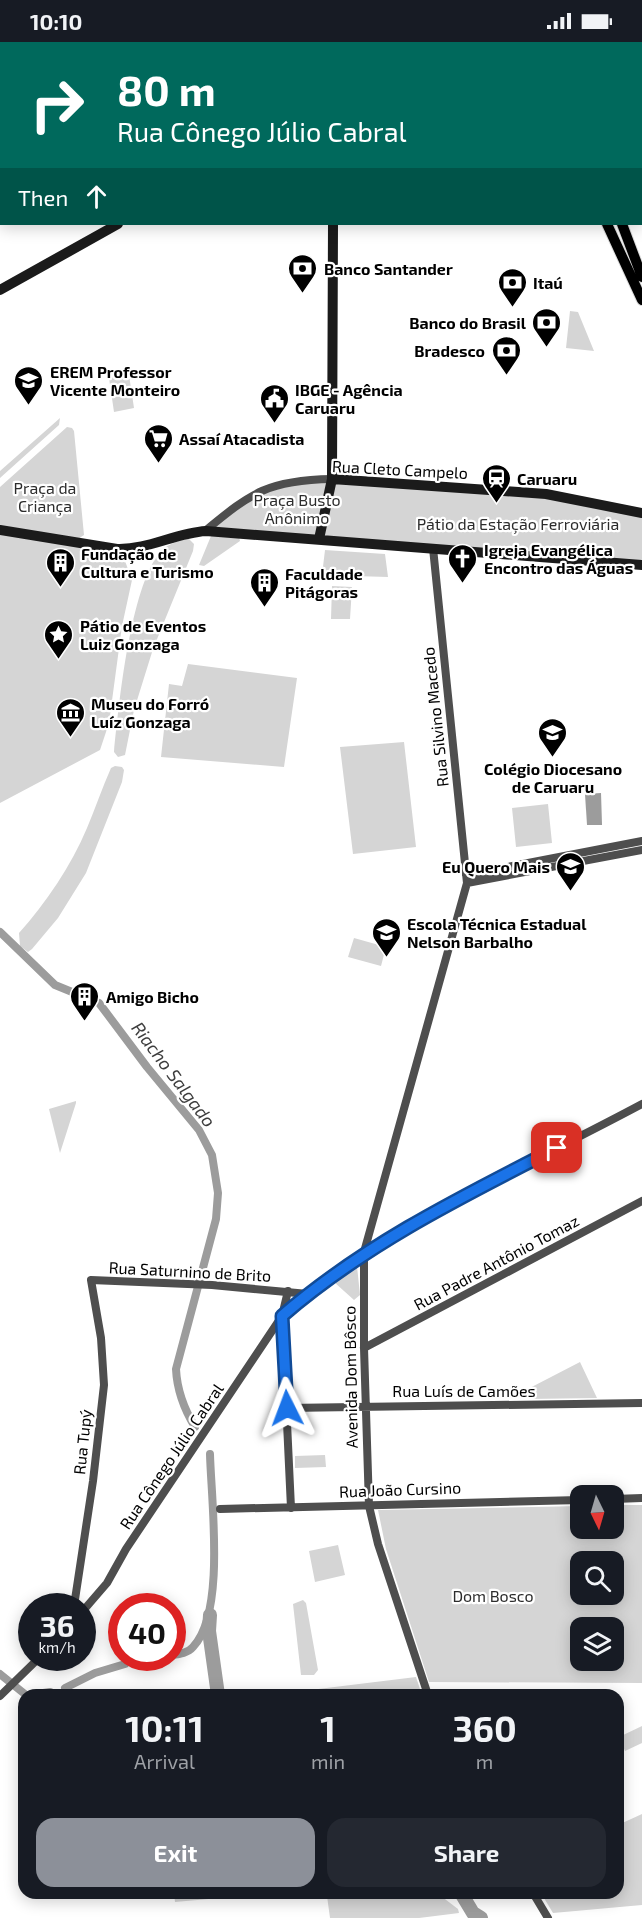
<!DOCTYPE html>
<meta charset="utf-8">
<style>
body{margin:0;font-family:"Exo 2",sans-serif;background:#242831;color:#f1f3f6;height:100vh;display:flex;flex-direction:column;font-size:22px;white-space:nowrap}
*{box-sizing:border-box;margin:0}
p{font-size:20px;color:#9ea1a6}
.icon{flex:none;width:33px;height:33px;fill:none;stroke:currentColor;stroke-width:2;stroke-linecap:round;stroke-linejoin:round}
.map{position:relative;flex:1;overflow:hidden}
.details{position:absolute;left:18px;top:1647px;width:606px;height:210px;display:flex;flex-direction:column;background:#171b24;border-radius:18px;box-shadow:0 3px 15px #0003}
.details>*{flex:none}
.banner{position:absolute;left:0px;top:0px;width:642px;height:183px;box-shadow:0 3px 15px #0003;background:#00695c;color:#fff;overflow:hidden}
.needle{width:39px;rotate:175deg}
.tools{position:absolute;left:570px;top:1443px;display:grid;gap:12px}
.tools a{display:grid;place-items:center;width:54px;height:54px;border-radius:12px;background:#171b24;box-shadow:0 3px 15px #0003;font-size:30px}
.speed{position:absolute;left:18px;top:1551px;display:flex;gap:12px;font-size:30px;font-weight:700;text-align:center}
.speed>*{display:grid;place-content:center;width:78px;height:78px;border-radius:50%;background:#171b24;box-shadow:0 3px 15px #0003;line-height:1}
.speed small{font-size:15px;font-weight:400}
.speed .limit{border:9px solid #d22;background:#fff;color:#111}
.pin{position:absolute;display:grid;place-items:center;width:51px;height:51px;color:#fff;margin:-26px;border-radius:12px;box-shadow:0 3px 9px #0006}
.me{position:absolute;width:66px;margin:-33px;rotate:357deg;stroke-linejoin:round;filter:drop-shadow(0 0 4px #0008)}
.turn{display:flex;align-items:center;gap:21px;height:126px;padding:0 18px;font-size:27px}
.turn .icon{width:78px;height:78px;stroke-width:2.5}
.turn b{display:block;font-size:42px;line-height:51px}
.then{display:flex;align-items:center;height:57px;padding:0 18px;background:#0003;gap:12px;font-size:22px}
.eta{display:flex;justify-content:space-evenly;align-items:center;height:102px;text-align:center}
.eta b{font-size:36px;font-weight:700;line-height:42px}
.action{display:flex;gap:12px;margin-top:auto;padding:12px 18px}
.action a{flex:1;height:69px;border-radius:18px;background:#8c9099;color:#fff;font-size:24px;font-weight:700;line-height:69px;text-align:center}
.action a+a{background:#242831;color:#f1f3f6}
.status{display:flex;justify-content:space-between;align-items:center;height:42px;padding:0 30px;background:#171b24;direction:ltr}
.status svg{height:16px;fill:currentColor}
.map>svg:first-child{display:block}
.green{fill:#d5d5d5;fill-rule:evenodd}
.water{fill:#9c9c9c}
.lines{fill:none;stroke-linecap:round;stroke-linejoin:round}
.canal{stroke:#9c9c9c;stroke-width:8}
.river{stroke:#9c9c9c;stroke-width:14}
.primary-casing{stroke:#dbdbdb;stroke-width:12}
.tertiary{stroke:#4e4e4e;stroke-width:8}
.secondary{stroke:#1b1b1b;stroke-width:10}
.primary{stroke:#000;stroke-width:10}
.route-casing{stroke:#114b97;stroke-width:15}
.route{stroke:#1a73e8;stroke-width:10}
.labels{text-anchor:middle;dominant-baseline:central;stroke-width:4.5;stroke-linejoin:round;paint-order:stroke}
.poi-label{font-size:16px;font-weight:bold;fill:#000;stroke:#fff;text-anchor:start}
.street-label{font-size:16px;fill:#000;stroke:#fff}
.park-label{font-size:16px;fill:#2c2c2c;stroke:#fff}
.water-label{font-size:18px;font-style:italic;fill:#3d3d3d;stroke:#fff}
</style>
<div class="status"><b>10:10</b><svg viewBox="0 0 49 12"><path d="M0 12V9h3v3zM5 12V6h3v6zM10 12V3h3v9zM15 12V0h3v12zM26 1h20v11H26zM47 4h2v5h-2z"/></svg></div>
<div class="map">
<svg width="642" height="1876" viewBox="0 0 642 1876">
<rect width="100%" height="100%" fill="#fff"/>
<path class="green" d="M 56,0 L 238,0 L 245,1 L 58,2 Z
M 570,269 L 578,270 L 594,309 L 566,306 Z
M 129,333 L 134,366 L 114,370 L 109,336 Z
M 60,376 L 59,383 L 0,436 L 0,429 Z
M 67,385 L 72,386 L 74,389 L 84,493 L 78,497 L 0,484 L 0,445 Z
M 334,438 L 534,452 L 642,471 L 642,522 L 322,496 Z
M 297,440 L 330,440 L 318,494 L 210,486 L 264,450 Z
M 0,491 L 116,511 L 125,519 L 132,538 L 122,584 L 109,681 L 100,708 L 0,761 Z
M 211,494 L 239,495 L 240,499 L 204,524 L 199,523 Z
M 188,496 L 194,502 L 193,509 L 153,607 L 134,668 L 125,713 L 118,715 L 114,710 C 119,661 130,547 160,510 C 168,502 178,499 188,496 Z
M 325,508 L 385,512 L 388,535 L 322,533 Z
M 332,544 L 352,545 L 350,577 L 331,577 Z
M 188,622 L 297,636 L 284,725 L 161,715 L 169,642 L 182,644 Z
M 404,700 L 416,805 L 353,812 L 340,705 Z
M 115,724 L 122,725 L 124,728 L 122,740 L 86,831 L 58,876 L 32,907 L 28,910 L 20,904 L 19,891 C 46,861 71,824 87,786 C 95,767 102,746 111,726 Z
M 548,762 L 552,801 L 516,805 L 512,766 Z
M 354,896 L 386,905 L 381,924 L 348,915 Z
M 76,1059 L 76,1061 L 60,1111 L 49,1067 Z
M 357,1224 L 360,1253 L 354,1258 L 334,1240 Z
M 580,1320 L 597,1356 L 529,1357 L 520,1354 L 522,1350 Z
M 325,1413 L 326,1425 L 295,1426 L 295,1414 Z
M 614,1463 L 642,1463 L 642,1641 L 429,1640 L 386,1507 L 378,1468 L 580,1464 L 580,1486 L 614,1486 ZM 580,1520 L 614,1520 L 614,1552 L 580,1552 ZM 580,1586 L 614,1586 L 614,1618 L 580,1618 Z
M 338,1503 L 345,1533 L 315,1540 L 309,1509 Z
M 303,1558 L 306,1561 L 318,1628 L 314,1633 L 301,1633 L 293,1562 Z
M 416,1635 L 422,1653 L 303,1653 L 302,1649 Z
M 642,1684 L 642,1701 L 625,1709 L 619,1695 Z
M 642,1772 L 642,1863 L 553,1871 L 541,1851 L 618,1851 L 618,1783 Z
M 174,1851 L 241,1851 L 242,1854 L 175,1860 Z
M 339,1851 L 437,1851 L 458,1867 L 459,1871 L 419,1876 L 330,1876 L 327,1854 Z"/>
<path class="water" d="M 601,751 L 602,783 L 587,783 L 585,752 Z"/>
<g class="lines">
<path class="canal" d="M 0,890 L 55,943 L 99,961 L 147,1025 L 199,1088 L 212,1113 L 218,1151 L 216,1177 L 176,1327 C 177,1348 184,1367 195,1385
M 172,1613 C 180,1612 188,1611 193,1605 C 226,1571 211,1457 210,1412
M 138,1620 L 161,1616
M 0,1632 L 26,1653
M 65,1646 L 95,1631 L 125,1622
M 30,1653 L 50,1650"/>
<path class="river" d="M 210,1573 L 209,1589 L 218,1653
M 461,1851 L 473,1871 L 481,1876"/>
<defs>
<path id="primary" d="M 50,0 L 52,2
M 270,0 L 277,2
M 637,2 L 641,0
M 640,102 L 642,102
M 607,182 L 642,258
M 622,182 L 642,235"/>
</defs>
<use href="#primary" class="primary-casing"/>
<path class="tertiary" d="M 205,489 C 252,450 269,438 332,437
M 466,833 L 642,799
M 467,841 L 642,808
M 364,1306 L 642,1159
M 287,1366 L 642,1361
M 614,1457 L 642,1456
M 291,1466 L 282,1274 C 389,1182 519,1128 642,1062
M 220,1467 L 580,1458
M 74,1564 L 93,1439 L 104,1343 L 101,1296 L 91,1238 L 212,1243 L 308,1252
M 82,1570 L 107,1541 L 126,1507 L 282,1274 L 288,1249
M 428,1653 L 378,1502 L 369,1464 L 364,1306 L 364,1210 L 467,841 L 433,506
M 0,1654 L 39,1616
M 533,1851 L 548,1876"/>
<path class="secondary" d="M 0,248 L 118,182
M 332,437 L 546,452 L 642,471
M 0,488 L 117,507 C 148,508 175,491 206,489 L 642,523
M 319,497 L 332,437 L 333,182"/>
<use href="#primary" class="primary"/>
</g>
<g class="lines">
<defs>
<path id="route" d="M 287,1366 L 282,1274 C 364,1203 461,1155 557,1106"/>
</defs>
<use href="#route" class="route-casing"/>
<use href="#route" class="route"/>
</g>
<defs>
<symbol id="bank-pin" viewBox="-11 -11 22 30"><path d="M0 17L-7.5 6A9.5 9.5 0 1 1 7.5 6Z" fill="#000" stroke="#fff"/><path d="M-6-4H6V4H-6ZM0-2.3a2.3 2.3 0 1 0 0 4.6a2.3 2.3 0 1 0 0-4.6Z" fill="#fff"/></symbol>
<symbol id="school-pin" viewBox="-11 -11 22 30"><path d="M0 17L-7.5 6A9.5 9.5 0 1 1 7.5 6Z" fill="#000" stroke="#fff"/><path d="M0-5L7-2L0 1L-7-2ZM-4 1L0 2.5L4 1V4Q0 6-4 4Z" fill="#fff"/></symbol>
<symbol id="civic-pin" viewBox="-11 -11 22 30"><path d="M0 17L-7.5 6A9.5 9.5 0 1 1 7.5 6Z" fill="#000" stroke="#fff"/><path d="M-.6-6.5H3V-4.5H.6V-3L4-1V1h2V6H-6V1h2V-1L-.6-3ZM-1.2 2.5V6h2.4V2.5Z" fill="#fff"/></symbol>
<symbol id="supermarket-pin" viewBox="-11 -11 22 30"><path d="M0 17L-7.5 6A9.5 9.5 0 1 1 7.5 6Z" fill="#000" stroke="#fff"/><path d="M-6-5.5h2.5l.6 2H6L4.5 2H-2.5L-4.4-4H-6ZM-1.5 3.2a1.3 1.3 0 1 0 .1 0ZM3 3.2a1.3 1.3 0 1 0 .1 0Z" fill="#fff"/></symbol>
<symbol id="station-pin" viewBox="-11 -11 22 30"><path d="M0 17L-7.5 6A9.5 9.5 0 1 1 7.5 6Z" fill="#000" stroke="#fff"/><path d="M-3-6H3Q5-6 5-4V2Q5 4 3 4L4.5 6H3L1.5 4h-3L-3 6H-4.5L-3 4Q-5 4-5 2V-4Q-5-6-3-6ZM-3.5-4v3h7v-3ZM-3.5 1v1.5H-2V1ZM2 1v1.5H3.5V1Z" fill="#fff"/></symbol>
<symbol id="church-pin" viewBox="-11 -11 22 30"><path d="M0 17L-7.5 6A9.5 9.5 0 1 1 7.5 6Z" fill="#000" stroke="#fff"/><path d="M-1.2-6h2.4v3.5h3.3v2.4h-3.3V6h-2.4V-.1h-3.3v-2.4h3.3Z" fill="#fff"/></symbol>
<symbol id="building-pin" viewBox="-11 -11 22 30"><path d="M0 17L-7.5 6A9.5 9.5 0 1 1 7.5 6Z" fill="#000" stroke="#fff"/><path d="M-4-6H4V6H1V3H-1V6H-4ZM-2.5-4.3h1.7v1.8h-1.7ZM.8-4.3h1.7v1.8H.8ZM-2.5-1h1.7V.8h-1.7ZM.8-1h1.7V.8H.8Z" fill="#fff"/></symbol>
<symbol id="sight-pin" viewBox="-11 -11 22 30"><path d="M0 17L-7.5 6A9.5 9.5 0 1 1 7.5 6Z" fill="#000" stroke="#fff"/><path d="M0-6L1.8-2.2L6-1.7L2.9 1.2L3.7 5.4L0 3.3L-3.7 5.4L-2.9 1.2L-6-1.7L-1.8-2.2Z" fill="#fff"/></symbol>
<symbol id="museum-pin" viewBox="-11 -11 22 30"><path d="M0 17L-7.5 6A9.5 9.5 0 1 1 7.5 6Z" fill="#000" stroke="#fff"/><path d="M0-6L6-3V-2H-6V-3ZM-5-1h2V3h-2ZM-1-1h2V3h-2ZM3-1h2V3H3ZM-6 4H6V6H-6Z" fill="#fff"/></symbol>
<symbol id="university-pin" viewBox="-11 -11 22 30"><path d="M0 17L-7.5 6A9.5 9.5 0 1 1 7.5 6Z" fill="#000" stroke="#fff"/><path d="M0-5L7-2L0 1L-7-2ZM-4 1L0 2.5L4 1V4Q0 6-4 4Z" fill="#fff"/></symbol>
</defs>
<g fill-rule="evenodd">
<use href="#bank-pin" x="286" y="210" width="33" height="45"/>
<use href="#bank-pin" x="496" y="224" width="33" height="45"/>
<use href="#bank-pin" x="530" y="264" width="33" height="45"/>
<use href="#bank-pin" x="490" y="292" width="33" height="45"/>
<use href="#school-pin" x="12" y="322" width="33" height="45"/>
<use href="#civic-pin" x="258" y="340" width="33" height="45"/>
<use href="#supermarket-pin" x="142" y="380" width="33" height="45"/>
<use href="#station-pin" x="480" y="420" width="33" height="45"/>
<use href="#church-pin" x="446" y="500" width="33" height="45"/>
<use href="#building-pin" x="44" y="504" width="33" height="45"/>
<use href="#building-pin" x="248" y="524" width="33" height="45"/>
<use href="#sight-pin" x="42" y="576" width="33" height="45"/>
<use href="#museum-pin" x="54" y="654" width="33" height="45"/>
<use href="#school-pin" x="536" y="674" width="33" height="45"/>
<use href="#school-pin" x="554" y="808" width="33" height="45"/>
<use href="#university-pin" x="370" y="874" width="33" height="45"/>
<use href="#building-pin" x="68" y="938" width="33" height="45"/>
</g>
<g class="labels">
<g class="poi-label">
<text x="324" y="226">Banco Santander</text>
<text x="533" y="240">Itaú</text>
<text x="526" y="280" text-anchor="end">Banco do Brasil</text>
<text x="485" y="308" text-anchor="end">Bradesco</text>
<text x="50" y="329">EREM Professor<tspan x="50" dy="18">Vicente Monteiro</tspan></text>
<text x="295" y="347">IBGE - Agência<tspan x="295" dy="18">Caruaru</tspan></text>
<text x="179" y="396">Assaí Atacadista</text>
<text x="517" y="436">Caruaru</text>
<text x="484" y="507">Igreja Evangélica<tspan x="484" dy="18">Encontro das Águas</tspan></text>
<text x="81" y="511">Fundação de<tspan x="81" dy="18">Cultura e Turismo</tspan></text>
<text x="285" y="531">Faculdade<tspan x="285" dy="18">Pitágoras</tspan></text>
<text x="80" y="583">Pátio de Eventos<tspan x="80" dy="18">Luiz Gonzaga</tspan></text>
<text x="91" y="661">Museu do Forró<tspan x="91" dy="18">Luíz Gonzaga</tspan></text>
<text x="553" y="726" text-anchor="middle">Colégio Diocesano<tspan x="553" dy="18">de Caruaru</tspan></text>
<text x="550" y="824" text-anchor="end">Eu Quero Mais</text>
<text x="407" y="881">Escola Técnica Estadual<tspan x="407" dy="18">Nelson Barbalho</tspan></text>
<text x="106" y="954">Amigo Bicho</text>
</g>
<g class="street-label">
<text transform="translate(400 427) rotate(3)">Rua Cleto Campelo</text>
<text transform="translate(435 675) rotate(-96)">Rua Silvino Macedo</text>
<text transform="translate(496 1220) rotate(-28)">Rua Padre Antônio Tomaz</text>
<text transform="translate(190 1229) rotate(3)">Rua Saturnino de Brito</text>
<text transform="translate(350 1335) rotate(-91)">Avenida Dom Bôsco</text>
<text x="464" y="1348">Rua Luís de Camões</text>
<text transform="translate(82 1400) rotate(-84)">Rua Tupý</text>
<text transform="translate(171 1414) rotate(-56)">Rua Cônego Júlio Cabral</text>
<text transform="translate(400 1447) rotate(-2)">Rua João Cursino</text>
</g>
<g class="park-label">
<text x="45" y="445">Praça da<tspan x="45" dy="18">Criança</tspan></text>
<text x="297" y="457">Praça Busto<tspan x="297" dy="18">Anônimo</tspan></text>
<text x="518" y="481">Pátio da Estação Ferroviária</text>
<text x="493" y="1553">Dom Bosco</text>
</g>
<g class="water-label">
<text transform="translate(174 1032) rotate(53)">Riacho Salgado</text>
</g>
</g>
</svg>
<div class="tools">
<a><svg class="needle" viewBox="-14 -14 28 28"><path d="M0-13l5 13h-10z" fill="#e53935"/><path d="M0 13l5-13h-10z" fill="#9ea1a6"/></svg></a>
<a><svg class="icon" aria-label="search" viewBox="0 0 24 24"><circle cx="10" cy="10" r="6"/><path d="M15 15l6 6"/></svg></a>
<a><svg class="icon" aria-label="layers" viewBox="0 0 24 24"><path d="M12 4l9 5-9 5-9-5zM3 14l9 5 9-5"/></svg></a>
</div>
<div class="speed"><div>36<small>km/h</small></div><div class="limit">40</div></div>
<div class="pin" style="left:557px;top:1106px;background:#d93025"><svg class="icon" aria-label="arrive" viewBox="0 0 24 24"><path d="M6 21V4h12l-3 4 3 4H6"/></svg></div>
<svg class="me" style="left:287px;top:1366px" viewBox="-20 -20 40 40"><path d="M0-17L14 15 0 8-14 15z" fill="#1a73e8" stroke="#fff" stroke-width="4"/></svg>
<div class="banner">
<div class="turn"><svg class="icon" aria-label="right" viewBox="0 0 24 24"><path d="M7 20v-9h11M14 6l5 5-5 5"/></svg><div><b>80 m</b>Rua Cônego Júlio Cabral</div></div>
<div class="then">Then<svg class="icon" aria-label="ahead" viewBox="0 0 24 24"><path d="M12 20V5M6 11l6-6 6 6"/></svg></div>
</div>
<section class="details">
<div class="eta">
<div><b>10:11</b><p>Arrival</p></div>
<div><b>1</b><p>min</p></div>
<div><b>360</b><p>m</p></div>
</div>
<div class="action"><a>Exit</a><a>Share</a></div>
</section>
</div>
